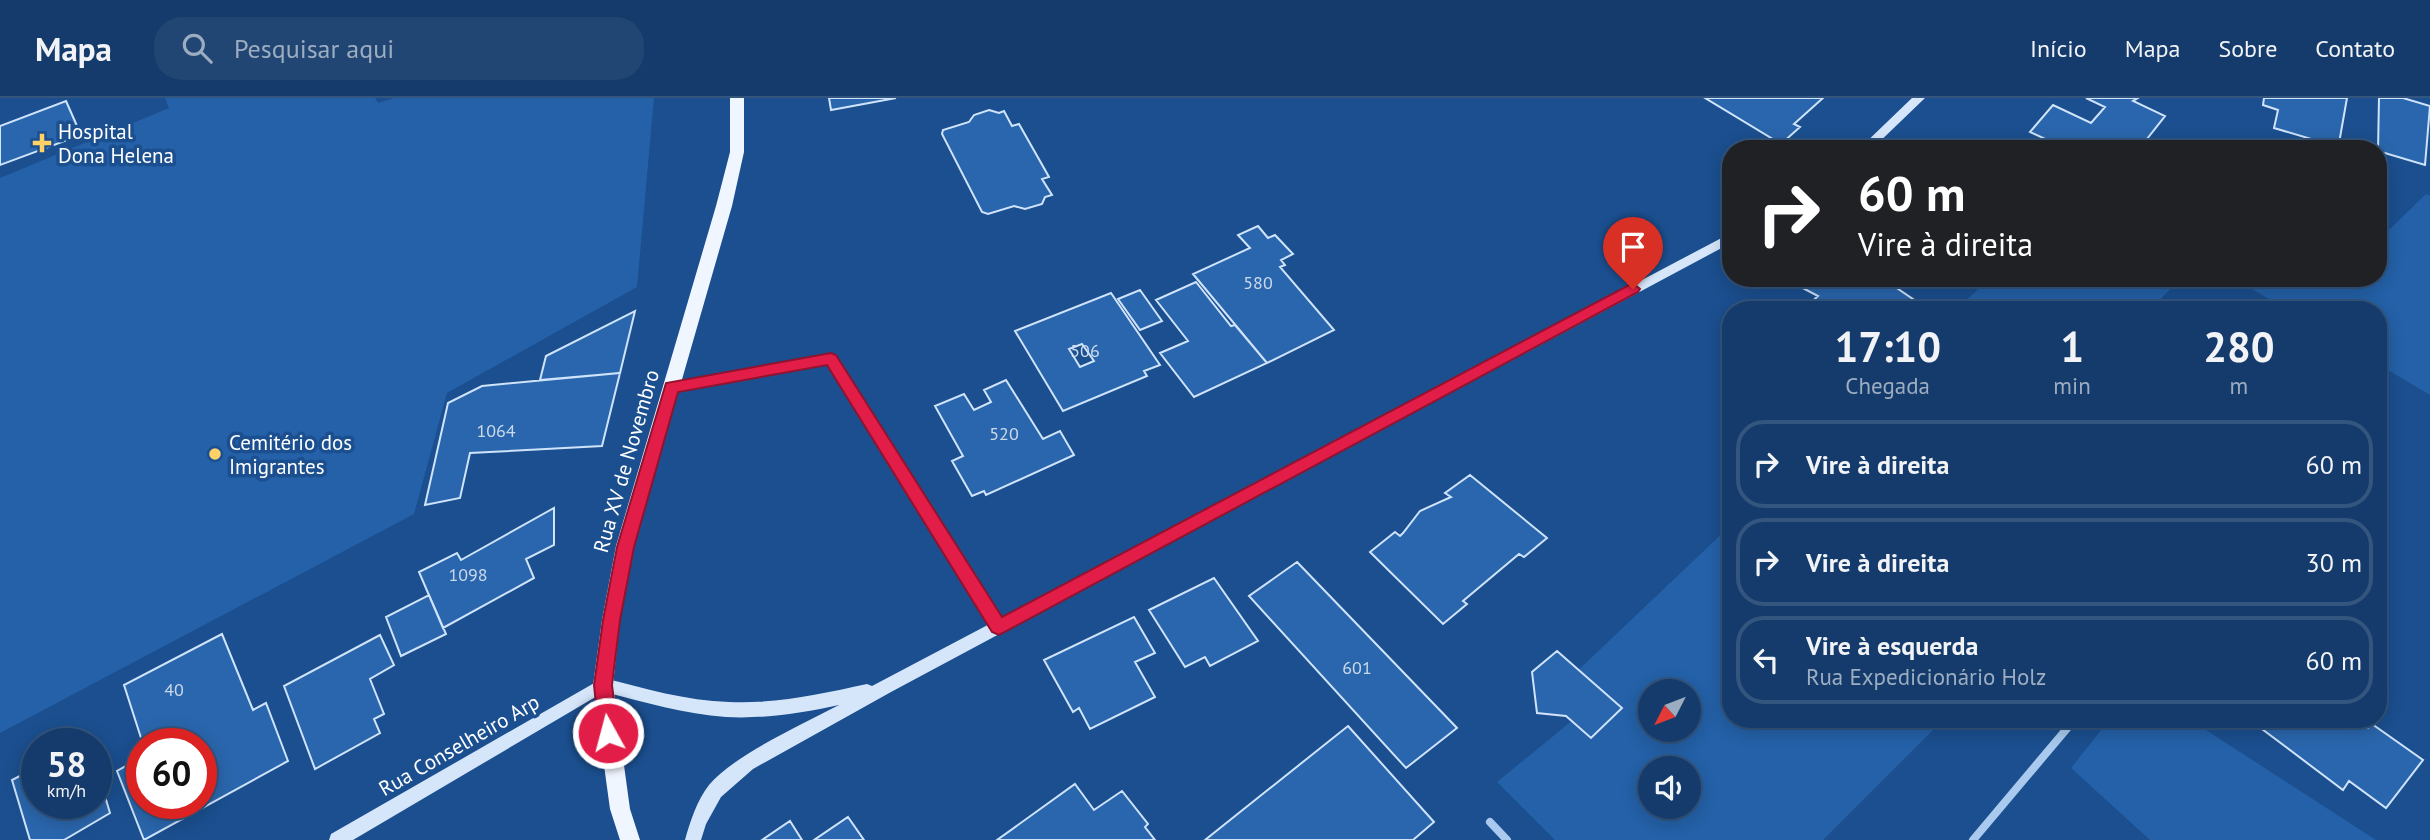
<!DOCTYPE html>
<html lang="pt">
<meta charset="utf-8">
<style>
body{margin:0;font-family:"PT Sans",sans-serif;background:#214673;color:#f1f3f6;height:100vh;display:flex;flex-direction:column;font-size:26px;white-space:nowrap}
*{box-sizing:border-box;margin:0}
p{font-size:23px;color:#9dadc1}
.icon{flex:none;width:38px;height:38px;fill:none;stroke:currentColor;stroke-width:2;stroke-linecap:round;stroke-linejoin:round}
.map{position:relative;flex:1;overflow:hidden}
.panel{position:absolute;left:1722px;top:203px;width:665px;height:427px;display:flex;flex-direction:column;background:#143b6b;border-radius:28px;box-shadow:0 4px 18px #0003,0 0 0 2px #33557e}
.panel>*{flex:none}
.top-card{position:absolute;left:1722px;top:42px;width:665px;height:147px;border-radius:28px;box-shadow:0 4px 18px #0003,0 0 0 2px #33557e;background:#202124;color:#fff;overflow:hidden}
.needle{width:46px;rotate:228deg}
.controls{position:absolute;left:1638px;top:581px;display:grid;gap:14px}
.controls a{display:grid;place-items:center;width:63px;height:63px;border-radius:50%;background:#143b6b;box-shadow:0 4px 18px #0003,0 0 0 2px #33557e;font-size:35px}
.speed{position:absolute;left:21px;top:630px;display:flex;gap:14px;font-size:35px;font-weight:700;text-align:center}
.speed>*{display:grid;place-content:center;width:91px;height:91px;border-radius:50%;background:#143b6b;box-shadow:0 4px 18px #0003,0 0 0 2px #33557e;line-height:1}
.speed small{font-size:18px;font-weight:400}
.speed .limit{border:10px solid #d22;background:#fff;color:#111}
.pin{position:absolute;display:grid;place-items:center;width:60px;height:60px;color:#fff;margin:-72px -30px;border-radius:50% 50% 50% 0;rotate:-45deg;box-shadow:0 0 7px #0007}
.pin .icon{rotate:45deg}
.me{position:absolute;width:77px;margin:-38px;rotate:353deg;stroke-linejoin:round;filter:drop-shadow(0 0 5px #0008)}
.turn{display:flex;align-items:center;gap:24px;height:147px;padding:0 21px;font-size:32px}
.turn .icon{width:91px;height:91px;stroke-width:2.5}
.turn b{display:block;font-size:49px;line-height:60px}
.eta{display:flex;justify-content:space-evenly;align-items:center;height:119px;text-align:center}
.eta b{font-size:42px;font-weight:800;line-height:49px}
ul{padding:0;list-style:none}
li{display:flex;align-items:center;gap:21px;height:88px;margin:0 14px 10px;padding:0 7px;border:4px solid #33557e;border-radius:28px}
li div{flex:1}
li b{display:block;font-size:26px}
li em{font-style:normal}
header{display:flex;align-items:center;gap:42px;box-sizing:border-box;height:98px;padding:0 35px;background:#143b6b;border-bottom:2px solid #33557e}
header strong{font-size:33px}
nav{display:flex;gap:38px;margin-inline-start:auto;font-size:24px}
.search{width:490px;height:63px;background:#214673;display:flex;align-items:center;gap:18px;box-sizing:border-box;padding:0 24px;border-radius:28px;color:#9dadc1;font-size:26px}
.map>svg:first-child{display:block}
.green{fill:#2461a8;fill-rule:evenodd}
.building{fill:#2a66ad;stroke:#cfe3fa;stroke-width:2;fill-rule:evenodd}
.lines{fill:none;stroke-linecap:round;stroke-linejoin:round}
.service-far1{stroke:#a9c9ee;stroke-width:4.5}
.service{stroke:#a9c9ee;stroke-width:5}
.minor{stroke:#a9c9ee;stroke-width:8}
.secondary{fill:#d6e6fa;fill-rule:evenodd}
.primary{fill:#f0f6ff;fill-rule:evenodd}
.route{fill:#e11d48;stroke:#92132f;stroke-width:2}
.poi-dot{fill:#ffd166;stroke:#1b4f8f;stroke-width:2.5}
.labels{text-anchor:middle;dominant-baseline:central;stroke-width:7;stroke-linejoin:round;paint-order:stroke}
.number-label{font-size:18px;fill:#cad9ea}
.poi-label{font-size:21px;fill:#fff;stroke:#1b4f8f;text-anchor:start}
.street-label{font-size:21px;fill:#fff;stroke:#1b4f8f}
</style>
<header>
<strong>Mapa</strong>
<div class="search"><svg class="icon" aria-label="search" viewBox="0 0 24 24"><circle cx="10" cy="10" r="6"/><path d="M15 15l6 6"/></svg>Pesquisar aqui</div>
<nav><a>Início</a><a>Mapa</a><a>Sobre</a><a>Contato</a></nav>
</header>
<div class="map">
<svg width="2430" height="742" viewBox="0 0 2430 742">
<rect width="100%" height="100%" fill="#1b4f8f"/>
<path class="green" d="M 165,0 L 375,0 L 378,5 L 394,0 L 654,0 L 637,189 L 447,295 L 414,416 L 0,635 L 0,80 L 169,10 Z
M 2426,96 L 2430,98 L 2430,297 L 2378,266 L 2378,212 L 2287,212 L 2234,180 L 2378,180 L 2378,130 L 2390,131 Z
M 1990,180 L 2182,180 L 2149,212 L 1956,212 Z
M 1731,427 L 1731,621 L 1944,621 L 1823,742 L 1555,742 L 1497,684 L 1574,621 L 1551,598 ZM 1650,593 L 1689,593 L 1689,632 L 1650,632 ZM 1650,670 L 1689,670 L 1689,709 L 1650,709 Z
M 2110,621 L 2189,621 L 2376,742 L 2150,742 L 2071,670 Z"/>
<path class="building" d="M 829,0 L 896,0 L 831,12 Z
M 1705,0 L 1823,0 L 1794,26 L 1800,29 L 1781,46 Z
M 2086,0 L 2138,0 L 2133,3 L 2165,18 L 2139,51 L 2067,51 L 2030,34 L 2053,7 L 2091,25 L 2105,9 Z
M 2264,0 L 2347,0 L 2338,51 L 2327,51 L 2328,46 L 2274,30 L 2278,12 L 2263,7 Z
M 2379,0 L 2403,0 L 2430,8 L 2425,67 L 2378,53 Z
M 66,3 L 81,37 L 0,67 L 0,28 Z
M 989,12 L 999,15 L 1004,13 L 1012,28 L 1019,26 L 1049,79 L 1042,81 L 1052,97 L 1045,99 L 1042,106 L 1025,111 L 1014,108 L 988,116 L 982,114 L 942,36 L 943,32 L 969,24 L 974,17 Z
M 1988,42 L 2004,51 L 1979,51 Z
M 1258,128 L 1268,140 L 1275,137 L 1293,156 L 1281,162 L 1285,167 L 1280,169 L 1334,232 L 1267,265 L 1193,176 L 1250,150 L 1238,137 Z
M 1805,180 L 1882,180 L 1923,208 L 1919,212 L 1803,212 L 1818,198 L 1797,187 Z
M 1196,184 L 1231,228 L 1235,227 L 1267,265 L 1194,299 L 1160,255 L 1188,243 L 1156,202 Z
M 1140,192 L 1162,223 L 1140,232 L 1118,201 Z
M 1111,195 L 1160,267 L 1144,273 L 1147,278 L 1063,313 L 1015,233 ZM 1082,246 L 1094,263 L 1080,269 L 1069,251 Z
M 635,213 L 620,275 L 540,282 L 546,258 Z
M 620,275 L 602,348 L 470,355 L 460,400 L 425,407 L 448,305 L 482,288 Z
M 1006,282 L 1043,341 L 1060,333 L 1074,357 L 986,397 L 984,393 L 972,398 L 952,363 L 963,358 L 935,308 L 964,296 L 974,312 L 991,304 L 984,292 Z
M 1470,377 L 1547,440 L 1524,459 L 1519,456 L 1463,503 L 1467,506 L 1443,526 L 1370,454 L 1395,434 L 1400,438 L 1403,435 L 1420,413 L 1451,399 L 1445,395 Z
M 554,410 L 554,447 L 526,461 L 534,480 L 443,530 L 419,474 L 457,455 L 461,462 Z
M 1297,464 L 1457,630 L 1406,670 L 1249,498 Z
M 1214,480 L 1258,543 L 1210,568 L 1205,559 L 1185,569 L 1149,512 Z
M 429,497 L 446,536 L 401,558 L 386,519 Z
M 1134,519 L 1155,555 L 1135,564 L 1155,599 L 1090,631 L 1079,610 L 1073,614 L 1044,562 Z
M 222,536 L 253,612 L 266,605 L 288,663 L 144,742 L 117,673 L 142,659 L 142,705 L 201,705 L 201,646 L 143,646 L 124,587 Z
M 380,537 L 394,567 L 370,581 L 384,616 L 374,621 L 380,635 L 315,671 L 284,588 Z
M 1557,553 L 1622,610 L 1591,640 L 1566,618 L 1537,615 L 1532,574 Z
M 2257,621 L 2357,621 L 2368,630 L 2372,626 L 2423,662 L 2386,710 L 2349,683 L 2343,692 L 2254,625 Z
M 1348,628 L 1434,724 L 1413,742 L 1205,742 Z
M 96,668 L 110,715 L 64,742 L 30,742 L 12,682 L 37,669 L 37,705 L 96,705 Z
M 1075,686 L 1094,712 L 1122,693 L 1148,726 L 1145,729 L 1155,742 L 997,742 Z
M 848,719 L 864,742 L 814,742 Z
M 790,723 L 802,742 L 762,742 Z"/>
<g class="lines">
<path class="service-far1" d="M 673,289 L 831,261 L 878,335"/>
<path class="service" d="M 876,334 L 999,529"/>
<path class="minor" d="M 1490,724 L 1507,742
M 1973,742 L 2075,621"/>
<path class="secondary" d="M 1912,0 L 1925,0 L 1872,51 L 1859,51 Z
M 1731,135 L 1731,145 L 891,594 L 753,671 L 721,699 L 706,726 L 701,742 L 685,742 C 690,724 697,702 709,687 C 734,657 803,626 839,607 C 802,615 764,621 726,619 C 685,616 644,604 604,594 L 353,742 L 329,742 L 331,736 L 603,580 C 644,590 686,603 729,604 C 776,606 821,596 867,586 L 872,588 Z"/>
<path class="primary" d="M 730,0 L 744,0 L 744,54 L 732,108 L 634,448 L 620,522 L 613,587 L 630,711 L 640,742 L 620,742 L 610,711 L 593,587 L 602,522 L 616,448 L 716,108 L 730,54 Z"/>
</g>
<path class="route" d="M 1633,185 L 1640,191 L 1638,194 L 999,537 L 992,534 L 827,267 L 678,294 L 634,449 L 620,522 L 612,587 L 618,635 L 615,641 L 608,644 L 602,641 L 599,635 L 594,587 L 603,522 L 617,449 L 666,285 L 831,255 L 836,257 L 1002,519 Z"/>
<g class="poi-dot">
<path d="M38.5 34.5h7v7h7v7h-7v7h-7v-7h-7v-7h7z"/>
<circle cx="215" cy="356" r="7"/>
</g>
<g class="labels">
<g class="number-label">
<text x="1258" y="184">580</text>
<text x="1085" y="252">506</text>
<text x="496" y="332">1064</text>
<text x="1004" y="335">520</text>
<text x="468" y="476">1098</text>
<text x="1357" y="569">601</text>
<text x="174" y="591">40</text>
</g>
<g class="poi-label">
<text x="58" y="33">Hospital<tspan x="58" dy="24">Dona Helena</tspan></text>
<text x="229" y="344">Cemitério dos<tspan x="229" dy="24">Imigrantes</tspan></text>
</g>
<g class="street-label">
<text transform="translate(626 363) rotate(-74)">Rua XV de Novembro</text>
<text transform="translate(459 647) rotate(-30)">Rua Conselheiro Arp</text>
</g>
</g>
</svg>
<div class="controls">
<a><svg class="needle" viewBox="-14 -14 28 28"><path d="M0-13l5 13h-10z" fill="#e53935"/><path d="M0 13l5-13h-10z" fill="#9dadc1"/></svg></a>
<a><svg class="icon" aria-label="sound" viewBox="0 0 24 24"><path d="M4 9h4l5-4v14l-5-4H4zM17 9q2 3 0 6"/></svg></a>
</div>
<div class="speed"><div>58<small>km/h</small></div><div class="limit">60</div></div>
<div class="pin" style="left:1633px;top:191px;background:#d93025"><svg class="icon" aria-label="arrive" viewBox="0 0 24 24"><path d="M6 21V4h12l-3 4 3 4H6"/></svg></div>
<svg class="me" style="left:608px;top:635px" viewBox="-20 -20 40 40"><circle r="17" fill="#e11d48" stroke="#fff" stroke-width="3"/><path d="M0-11L8 9 0 5-8 9z" fill="#fff"/></svg>
<div class="top-card">
<div class="turn"><svg class="icon" aria-label="right" viewBox="0 0 24 24"><path d="M7 20v-9h11M14 6l5 5-5 5"/></svg><div><b>60 m</b>Vire à direita</div></div>
</div>
<section class="panel">
<div class="eta">
<div><b>17:10</b><p>Chegada</p></div>
<div><b>1</b><p>min</p></div>
<div><b>280</b><p>m</p></div>
</div>
<ul>
<li><svg class="icon" aria-label="right" viewBox="0 0 24 24"><path d="M7 20v-9h11M14 6l5 5-5 5"/></svg><div><b>Vire à direita</b></div><em>60 m</em></li>
<li><svg class="icon" aria-label="right" viewBox="0 0 24 24"><path d="M7 20v-9h11M14 6l5 5-5 5"/></svg><div><b>Vire à direita</b></div><em>30 m</em></li>
<li><svg class="icon" aria-label="left" viewBox="0 0 24 24"><path d="M17 20v-9H6M10 6l-5 5 5 5"/></svg><div><b>Vire à esquerda</b><p>Rua Expedicionário Holz</p></div><em>60 m</em></li>
</ul>
</section>
</div>
